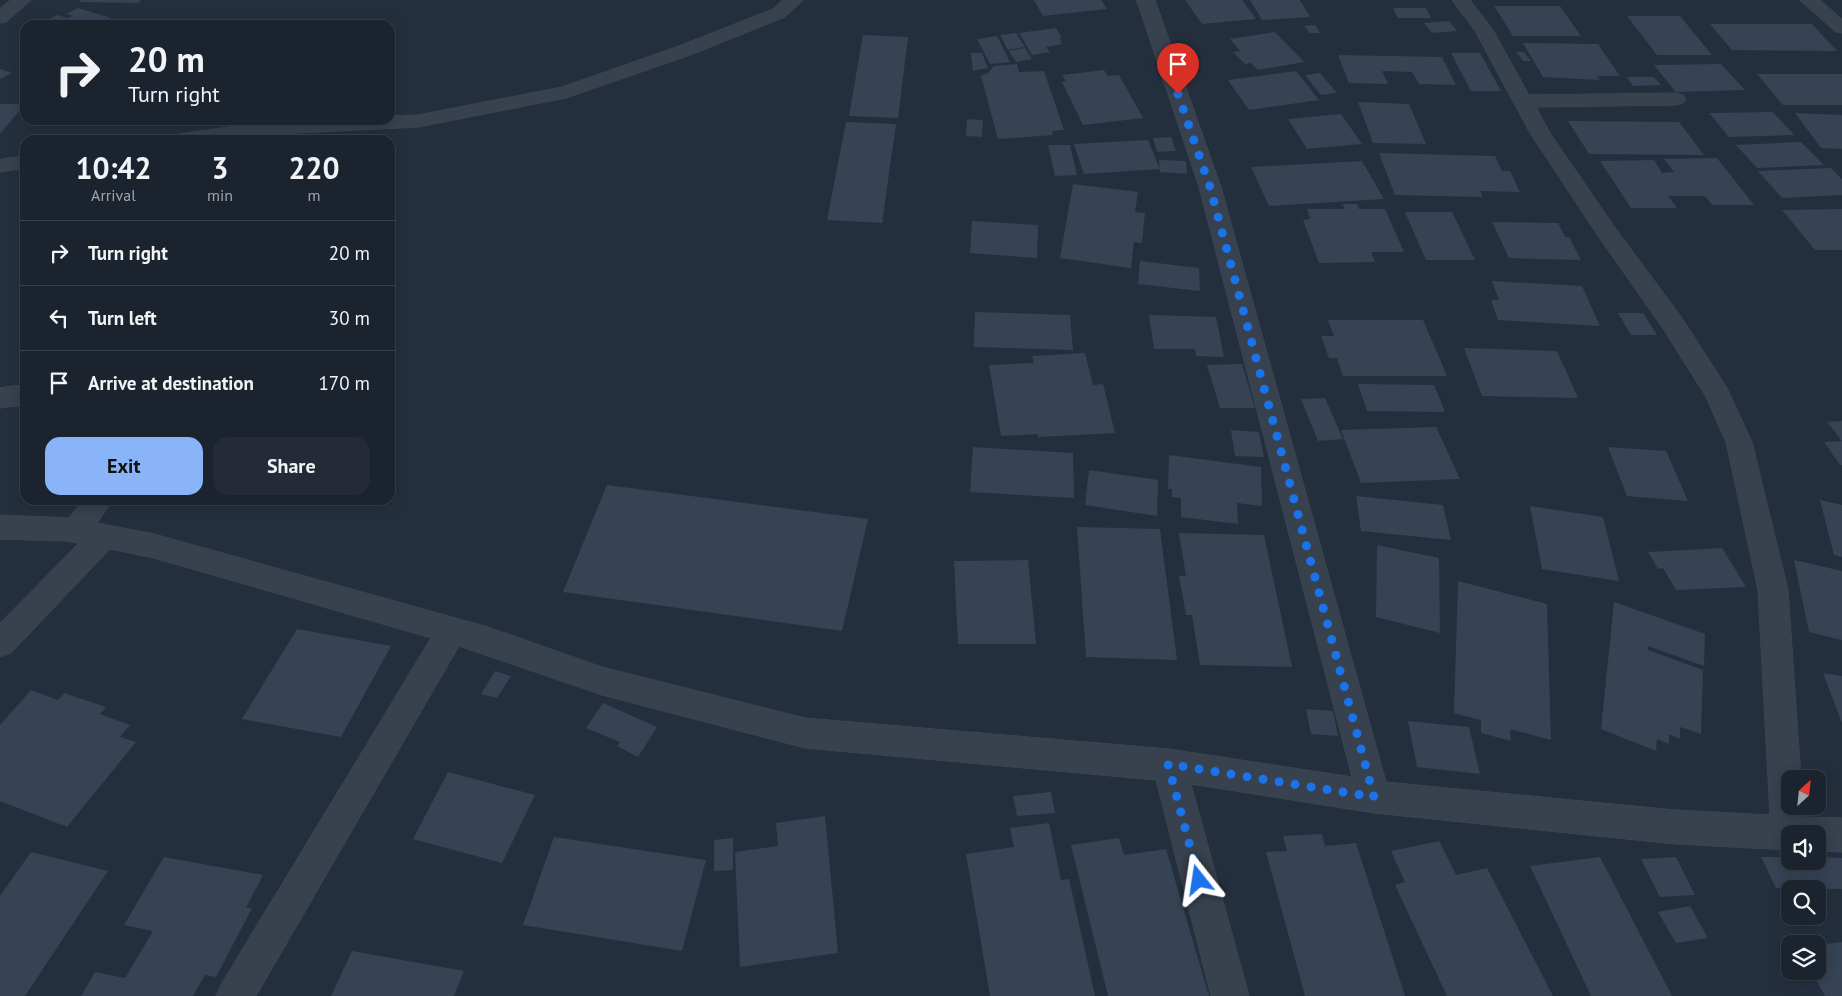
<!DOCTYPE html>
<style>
body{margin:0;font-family:"PT Sans",sans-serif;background:#242b36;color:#f1f3f6;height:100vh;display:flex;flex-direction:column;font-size:19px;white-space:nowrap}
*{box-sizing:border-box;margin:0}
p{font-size:16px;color:#a0a4aa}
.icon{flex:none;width:28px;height:28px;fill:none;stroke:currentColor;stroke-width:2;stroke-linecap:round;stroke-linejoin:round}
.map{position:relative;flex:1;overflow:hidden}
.sheet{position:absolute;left:20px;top:135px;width:375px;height:370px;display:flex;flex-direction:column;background:#1b232e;border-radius:15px;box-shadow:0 2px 12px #0003,0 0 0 1px #39404a}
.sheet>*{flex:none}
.top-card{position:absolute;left:20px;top:20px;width:375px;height:105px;border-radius:15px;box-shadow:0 2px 12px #0003,0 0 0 1px #39404a;background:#1b232e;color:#f1f3f6;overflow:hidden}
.needle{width:32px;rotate:27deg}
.fabs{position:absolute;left:1781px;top:770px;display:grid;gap:10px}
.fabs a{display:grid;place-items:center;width:45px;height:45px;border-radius:10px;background:#1b232e;box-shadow:0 2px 12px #0003,0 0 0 1px #39404a;font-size:25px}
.pin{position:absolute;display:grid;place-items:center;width:42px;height:42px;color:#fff;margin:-51px -21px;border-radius:50% 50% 50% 0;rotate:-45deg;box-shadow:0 0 5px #0007}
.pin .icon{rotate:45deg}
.me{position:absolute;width:55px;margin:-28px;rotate:345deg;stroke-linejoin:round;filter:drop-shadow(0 0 4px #0008)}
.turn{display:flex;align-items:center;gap:18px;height:105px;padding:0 25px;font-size:22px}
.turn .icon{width:65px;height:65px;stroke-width:2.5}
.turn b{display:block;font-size:35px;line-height:42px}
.eta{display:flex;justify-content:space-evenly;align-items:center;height:85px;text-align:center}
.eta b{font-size:30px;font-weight:600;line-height:35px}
.action{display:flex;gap:10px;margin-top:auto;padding:10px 25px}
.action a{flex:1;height:58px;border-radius:15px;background:#8ab4f8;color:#111;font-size:20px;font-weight:600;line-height:58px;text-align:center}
.action a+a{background:#242b36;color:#f1f3f6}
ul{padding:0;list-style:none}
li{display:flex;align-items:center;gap:15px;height:65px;padding:0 25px;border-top:1px solid #39404a}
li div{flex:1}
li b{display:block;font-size:19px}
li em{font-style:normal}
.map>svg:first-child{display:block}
.building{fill:#364354}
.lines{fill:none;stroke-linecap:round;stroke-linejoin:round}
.minor-casing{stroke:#414a57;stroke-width:1}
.minor{fill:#38414e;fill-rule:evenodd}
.route{stroke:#1a73e8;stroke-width:9;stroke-dasharray:0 16.2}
</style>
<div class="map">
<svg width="1842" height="996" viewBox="0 0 1842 996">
<rect width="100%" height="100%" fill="#242f3e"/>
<path class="building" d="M 80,0 L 141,0 L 138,3 L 80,2 Z
M 1034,0 L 1101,0 L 1107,9 L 1043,16 Z
M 1185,0 L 1242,0 L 1256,19 L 1202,24 Z
M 1250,0 L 1300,0 L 1310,17 L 1262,20 Z
M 1494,6 L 1560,6 L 1581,36 L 1513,36 Z
M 78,8 L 111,18 L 98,25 L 39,25 L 57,15 L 68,18 L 72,16 L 66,14 Z
M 1393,8 L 1426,8 L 1431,18 L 1398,18 Z
M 1627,16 L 1680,16 L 1712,55 L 1657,55 Z
M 1449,21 L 1457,31 L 1432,33 L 1424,23 Z
M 1710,24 L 1812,24 L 1837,51 L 1732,50 Z
M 1315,25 L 1320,33 L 1310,33 L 1304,26 Z
M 1056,28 L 1062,38 L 1059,38 L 1062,44 L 1046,47 L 1050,52 L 1032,55 L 1019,33 Z
M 1275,32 L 1304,62 L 1258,70 L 1251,63 L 1245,64 L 1233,52 L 1240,51 L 1230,39 Z
M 1016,33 L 1025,47 L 1008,50 L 1000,35 Z
M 863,35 L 908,37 L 898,118 L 849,116 Z
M 997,36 L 1010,62 L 990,64 L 977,39 Z
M 1523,43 L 1598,44 L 1620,76 L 1597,76 L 1600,80 L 1543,77 Z
M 1025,48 L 1032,59 L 1016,62 L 1009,51 Z
M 1516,52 L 1524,52 L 1531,61 L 1523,61 Z
M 971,53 L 982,53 L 988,68 L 973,71 Z
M 1451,53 L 1480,53 L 1501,91 L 1471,91 Z
M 1338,55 L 1442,57 L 1456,85 L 1419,84 L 1412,72 L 1382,71 L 1388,84 L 1349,83 Z
M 1017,64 L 1019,72 L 1044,71 L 1064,130 L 1052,131 L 1053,135 L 998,139 L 981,76 L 988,73 L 994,66 Z
M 1721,64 L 1745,90 L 1676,92 L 1654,65 Z
M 0,69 L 12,73 L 0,79 Z
M 1104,70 L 1108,76 L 1119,75 L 1143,118 L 1083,125 L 1062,82 L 1066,81 L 1062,75 Z
M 1296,71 L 1319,100 L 1249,110 L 1228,80 Z
M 1320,73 L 1337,93 L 1321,95 L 1305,75 Z
M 1757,74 L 1842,74 L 1842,105 L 1783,105 Z
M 1627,77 L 1654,77 L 1661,85 L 1633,86 Z
M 1358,102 L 1409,104 L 1426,144 L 1373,143 Z
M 0,104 L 25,104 L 0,134 Z
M 1773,112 L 1794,135 L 1729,137 L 1709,113 Z
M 1795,113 L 1842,115 L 1842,149 L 1821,148 Z
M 1341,114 L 1362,144 L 1307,149 L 1288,119 Z
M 967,119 L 983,120 L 982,137 L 966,136 Z
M 33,120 L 71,120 L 71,122 L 31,123 Z
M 1568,121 L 1679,122 L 1704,155 L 1589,154 Z
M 846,122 L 896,124 L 882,223 L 827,220 Z
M 1171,137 L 1176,151 L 1157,152 L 1153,138 Z
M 1148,140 L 1160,169 L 1084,174 L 1074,144 Z
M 1801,142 L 1824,165 L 1757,168 L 1736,145 Z
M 1048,145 L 1070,145 L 1077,175 L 1055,176 Z
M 1379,153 L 1495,156 L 1502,171 L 1510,171 L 1520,192 L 1480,191 L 1483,197 L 1395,195 Z
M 1717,158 L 1754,205 L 1712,205 L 1705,196 L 1668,196 L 1677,208 L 1631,208 L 1600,161 L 1654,160 L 1662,173 L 1674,172 L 1664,159 Z
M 1159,160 L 1186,161 L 1187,174 L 1160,172 Z
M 1362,161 L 1384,199 L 1269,206 L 1251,167 Z
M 1831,168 L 1842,179 L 1842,195 L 1782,198 L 1758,171 Z
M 1073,184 L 1138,192 L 1135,212 L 1145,213 L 1142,243 L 1134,242 L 1131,268 L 1060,258 Z
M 1342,204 L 1357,204 L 1359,209 L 1385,209 L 1404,252 L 1371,252 L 1375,262 L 1319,263 L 1303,220 L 1310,219 L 1307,209 L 1345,209 Z
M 1842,209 L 1842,250 L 1815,250 L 1782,210 Z
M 1405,212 L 1452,212 L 1475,260 L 1426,260 Z
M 972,221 L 1038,225 L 1037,258 L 970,253 Z
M 1492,222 L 1558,223 L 1565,237 L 1569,237 L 1581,260 L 1509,258 Z
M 1140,261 L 1199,268 L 1200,291 L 1138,284 Z
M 1492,281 L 1582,286 L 1600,326 L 1498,320 L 1491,300 L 1499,300 Z
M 975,312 L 1070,315 L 1073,350 L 974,347 Z
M 1618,313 L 1643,313 L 1657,335 L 1631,335 Z
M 1149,315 L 1216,317 L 1224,357 L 1196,356 L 1195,349 L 1154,349 Z
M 1328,320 L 1423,320 L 1447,376 L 1343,376 L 1337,358 L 1329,358 L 1321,336 L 1334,336 Z
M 1464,348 L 1557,351 L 1578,398 L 1482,396 Z
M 1085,353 L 1093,385 L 1103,384 L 1115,433 L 1038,437 L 1038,434 L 1001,436 L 989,365 L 1034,363 L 1032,356 Z
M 1242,364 L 1255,408 L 1220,408 L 1207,365 Z
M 1358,384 L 1434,385 L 1445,412 L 1367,411 Z
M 1325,398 L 1343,439 L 1318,441 L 1301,399 Z
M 1842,421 L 1842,465 L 1840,465 L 1824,442 L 1842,441 L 1827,422 Z
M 1436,427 L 1460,479 L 1361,483 L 1341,430 Z
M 1231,430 L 1259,432 L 1264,457 L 1235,456 Z
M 973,447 L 1073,453 L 1074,498 L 970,492 Z
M 1608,447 L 1666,451 L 1688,501 L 1627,496 Z
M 1169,455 L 1261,467 L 1262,506 L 1237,503 L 1238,524 L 1181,517 L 1181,498 L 1172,497 L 1172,489 L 1168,489 Z
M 1089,470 L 1158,480 L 1157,516 L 1085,505 Z
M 607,485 L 868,519 L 842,631 L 563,592 Z
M 1356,496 L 1443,505 L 1451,540 L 1361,531 Z
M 1820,500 L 1842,505 L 1842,557 L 1834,555 Z
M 1530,506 L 1603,517 L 1619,581 L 1542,569 Z
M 1077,527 L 1160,529 L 1177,660 L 1086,657 Z
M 1179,533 L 1264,535 L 1292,667 L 1200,665 L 1192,615 L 1186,615 L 1179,576 L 1186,576 Z
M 1377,545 L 1439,558 L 1440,633 L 1376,617 Z
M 1722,548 L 1746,587 L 1676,590 L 1663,568 L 1658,569 L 1648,552 Z
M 1028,560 L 1036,644 L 958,644 L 954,561 Z
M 1794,560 L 1842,571 L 1842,640 L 1809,632 Z
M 1458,581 L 1547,604 L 1551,740 L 1510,729 L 1511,741 L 1481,733 L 1481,720 L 1454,713 Z
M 1614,602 L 1705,634 L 1704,666 L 1648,646 L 1648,650 L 1703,670 L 1701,734 L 1680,727 L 1680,739 L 1669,734 L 1669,744 L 1657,739 L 1656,751 L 1601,729 Z
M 297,629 L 391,646 L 341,737 L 242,719 Z
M 495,671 L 511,676 L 497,698 L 481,694 Z
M 1823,673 L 1842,676 L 1842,723 Z
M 31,690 L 58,700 L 64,693 L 106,707 L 100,714 L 130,725 L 120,737 L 136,742 L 67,827 L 0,801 L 0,725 Z
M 603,703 L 657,727 L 638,757 L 617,746 L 620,742 L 586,728 Z
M 1306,709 L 1333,711 L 1338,736 L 1311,734 Z
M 1408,721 L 1469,727 L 1480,774 L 1417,767 Z
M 448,772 L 535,795 L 502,863 L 413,839 Z
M 1051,792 L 1055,813 L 1017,816 L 1013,796 Z
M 825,816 L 838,953 L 740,967 L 735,852 L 778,846 L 776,823 Z
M 1049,823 L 1061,880 L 1069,879 L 1095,996 L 990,996 L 966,854 L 1014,847 L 1010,828 Z
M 1322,834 L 1325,846 L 1356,843 L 1405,996 L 1305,996 L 1266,852 L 1287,851 L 1283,836 Z
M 554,837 L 706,860 L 682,951 L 523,925 Z
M 733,838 L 733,870 L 714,871 L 714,840 Z
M 1119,838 L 1124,855 L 1166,849 L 1209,996 L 1108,996 L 1071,845 Z
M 1439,841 L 1456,875 L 1487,868 L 1553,996 L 1447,996 L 1395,885 L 1405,882 L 1391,851 Z
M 31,852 L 108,871 L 25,996 L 0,996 L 0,896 Z
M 164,857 L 263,875 L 246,908 L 252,908 L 216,977 L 205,975 L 193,996 L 81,996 L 95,972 L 125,978 L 153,931 L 124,925 Z
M 1600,857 L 1672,996 L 1591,996 L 1530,866 Z
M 1676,857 L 1695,895 L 1660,897 L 1641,859 Z
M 1761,857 L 1790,857 L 1790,861 L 1818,861 L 1818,857 L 1842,858 L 1842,889 L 1776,888 Z
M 1690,906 L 1708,938 L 1676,943 L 1658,912 Z
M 1842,942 L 1842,996 L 1825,996 L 1811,971 L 1818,971 L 1818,945 Z
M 352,951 L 464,971 L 454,996 L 331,996 Z"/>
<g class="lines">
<defs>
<path id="minor" d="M 11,0 L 31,0 L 6,22 L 0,23 L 0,9 Z
M 783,0 L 803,0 L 785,17 L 693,54 L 566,98 L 418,127 L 257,135 L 222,140 L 169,140 L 172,136 L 179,134 L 257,123 L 316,120 L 390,120 L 390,116 L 418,115 L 562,87 L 679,46 L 773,9 Z
M 1137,0 L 1155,0 L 1221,187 L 1386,782 L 1675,810 L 1770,815 L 1758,590 L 1726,442 L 1706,397 L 1664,330 L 1600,239 L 1530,133 L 1475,31 L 1452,0 L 1470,0 L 1493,30 L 1529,95 L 1676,93 L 1683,95 L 1686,99 L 1683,103 L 1676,105 L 1536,107 L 1550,133 L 1616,229 L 1682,318 L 1727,388 L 1752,442 L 1788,590 L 1801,779 L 1790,779 L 1790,806 L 1803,806 L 1804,817 L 1842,818 L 1842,852 L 1818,851 L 1818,834 L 1790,834 L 1790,850 L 1675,844 L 1374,813 L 1191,784 L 1249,996 L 1211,996 L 1156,780 L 805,748 L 602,695 L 459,646 L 256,996 L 216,996 L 222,983 L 431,638 L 154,558 L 110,549 L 11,653 L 0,657 L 0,623 L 79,543 L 65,541 L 0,539 L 0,515 L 69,518 L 83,500 L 113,500 L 97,523 L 154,534 L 488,627 L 602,667 L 805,718 L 1169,749 L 1352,777 L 1199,187 Z
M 1800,0 L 1820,0 L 1842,19 L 1842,33 L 1836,32 Z
M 25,156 L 25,168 L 0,172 L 0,160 Z
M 25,385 L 25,405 L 0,408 L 0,388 Z"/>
</defs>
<use href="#minor" class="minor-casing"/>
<use href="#minor" class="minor"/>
</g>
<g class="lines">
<path class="route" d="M 1178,94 L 1210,187 L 1374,797 L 1168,764 L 1199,880"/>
</g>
</svg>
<div class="fabs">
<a><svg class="needle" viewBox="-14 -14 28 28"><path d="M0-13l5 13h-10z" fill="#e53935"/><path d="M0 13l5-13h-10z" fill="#a0a4aa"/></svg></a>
<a><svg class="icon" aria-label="sound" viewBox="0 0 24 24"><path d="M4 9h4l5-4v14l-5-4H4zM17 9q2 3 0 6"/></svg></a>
<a><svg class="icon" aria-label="search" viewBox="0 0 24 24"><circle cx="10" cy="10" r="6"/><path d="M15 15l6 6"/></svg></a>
<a><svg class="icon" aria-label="layers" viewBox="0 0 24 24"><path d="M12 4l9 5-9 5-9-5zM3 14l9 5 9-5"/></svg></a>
</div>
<div class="pin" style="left:1178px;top:94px;background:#d93025"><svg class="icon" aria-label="arrive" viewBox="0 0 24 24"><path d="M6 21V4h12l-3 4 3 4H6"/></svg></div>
<svg class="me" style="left:1199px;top:880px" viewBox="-20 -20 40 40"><path d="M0-17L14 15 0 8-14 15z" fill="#1a73e8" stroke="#fff" stroke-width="4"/></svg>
<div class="top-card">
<div class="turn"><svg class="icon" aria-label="right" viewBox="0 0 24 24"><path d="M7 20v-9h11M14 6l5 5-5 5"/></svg><div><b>20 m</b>Turn right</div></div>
</div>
<section class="sheet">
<div class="eta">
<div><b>10:42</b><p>Arrival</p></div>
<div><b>3</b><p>min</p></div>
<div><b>220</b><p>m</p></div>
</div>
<ul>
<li><svg class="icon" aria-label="right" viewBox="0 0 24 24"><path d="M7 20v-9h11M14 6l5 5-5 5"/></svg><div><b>Turn right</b></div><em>20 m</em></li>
<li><svg class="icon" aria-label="left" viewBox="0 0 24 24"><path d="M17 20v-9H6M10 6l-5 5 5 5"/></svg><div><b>Turn left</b></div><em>30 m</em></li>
<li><svg class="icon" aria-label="arrive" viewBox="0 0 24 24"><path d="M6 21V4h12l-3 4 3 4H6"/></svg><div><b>Arrive at destination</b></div><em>170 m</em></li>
</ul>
<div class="action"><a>Exit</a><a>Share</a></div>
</section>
</div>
